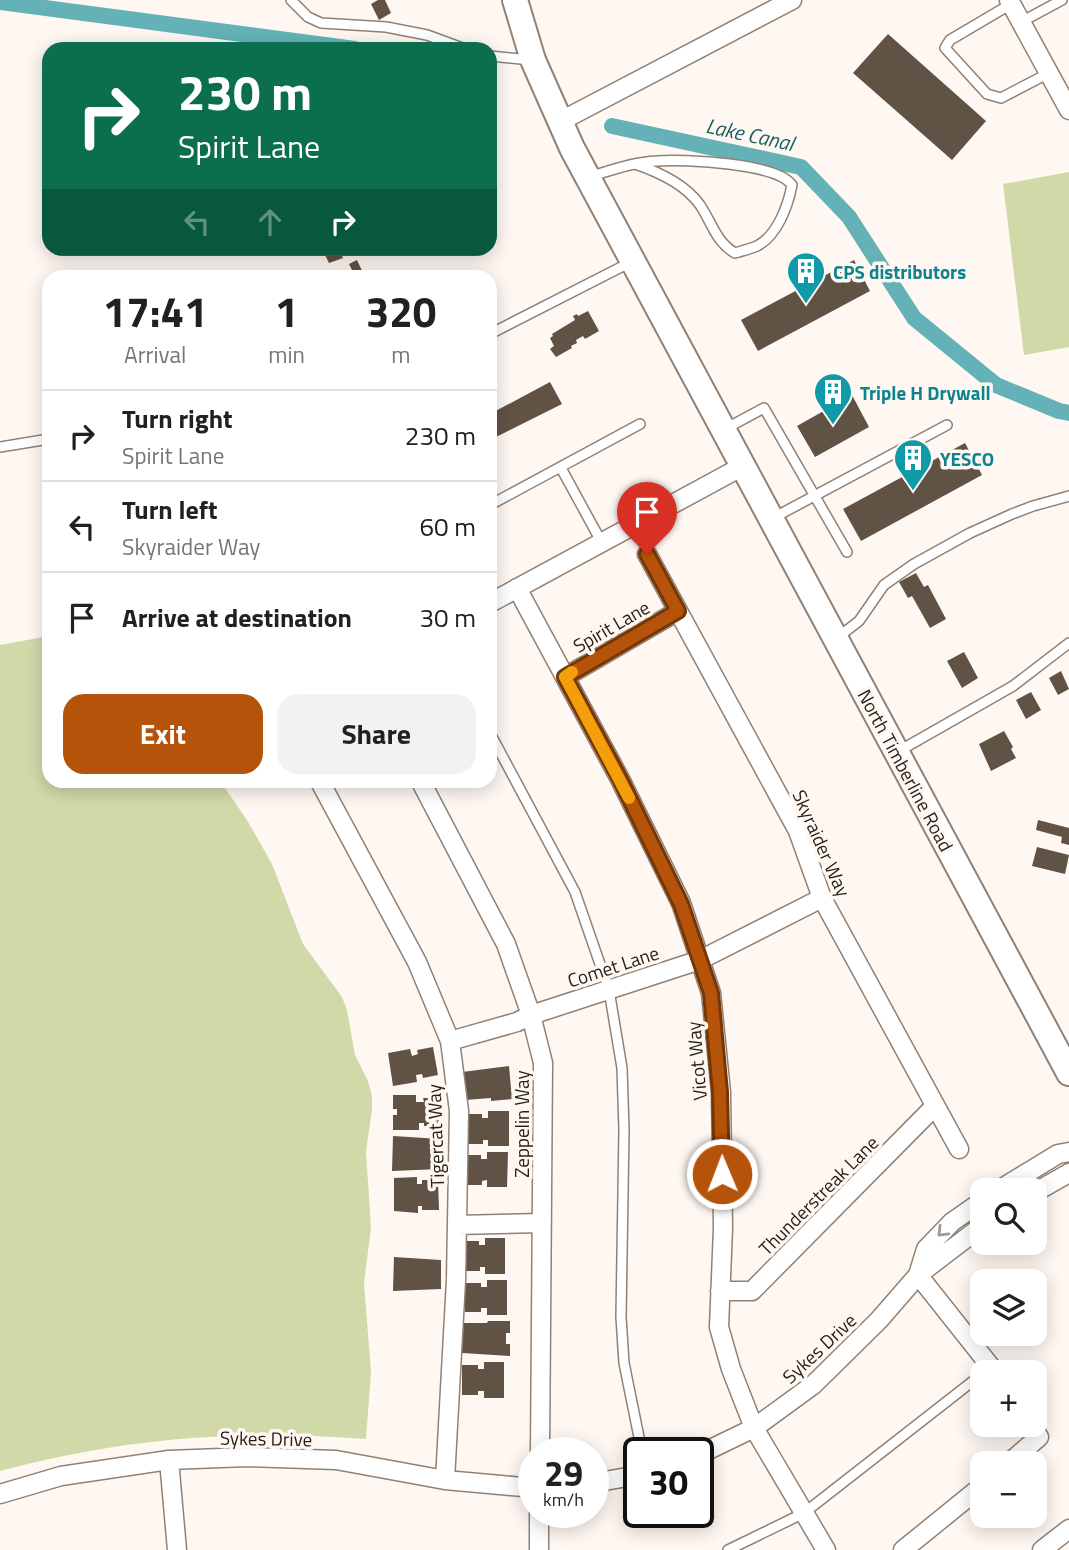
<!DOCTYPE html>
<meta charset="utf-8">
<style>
body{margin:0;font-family:"Titillium Web",sans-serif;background:#f2f2f2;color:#202124;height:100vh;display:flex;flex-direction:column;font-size:26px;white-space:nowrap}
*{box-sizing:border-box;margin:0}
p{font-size:23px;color:#757577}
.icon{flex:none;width:38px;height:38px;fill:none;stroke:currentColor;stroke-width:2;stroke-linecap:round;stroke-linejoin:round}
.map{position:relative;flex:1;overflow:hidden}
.details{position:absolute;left:42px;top:270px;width:455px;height:518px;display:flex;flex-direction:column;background:#fff;border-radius:21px;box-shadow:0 4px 18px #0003}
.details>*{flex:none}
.hud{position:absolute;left:42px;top:42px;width:455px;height:214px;border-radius:21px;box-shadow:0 4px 18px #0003;background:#0b6e4f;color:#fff;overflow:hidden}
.controls{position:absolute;left:970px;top:1178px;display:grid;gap:14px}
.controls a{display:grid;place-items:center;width:77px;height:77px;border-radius:14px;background:#fff;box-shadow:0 4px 18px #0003;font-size:35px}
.speed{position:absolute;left:518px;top:1437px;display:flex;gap:14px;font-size:35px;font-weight:700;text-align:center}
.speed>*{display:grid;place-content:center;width:91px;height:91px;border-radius:50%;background:#fff;box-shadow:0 4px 18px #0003;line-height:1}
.speed small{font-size:18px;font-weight:400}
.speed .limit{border:4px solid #111;border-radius:10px;background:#fff;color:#111}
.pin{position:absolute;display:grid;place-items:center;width:60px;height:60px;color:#fff;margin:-72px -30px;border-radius:50% 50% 50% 0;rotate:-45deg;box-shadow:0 0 7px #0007}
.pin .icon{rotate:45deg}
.me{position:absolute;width:77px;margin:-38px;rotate:359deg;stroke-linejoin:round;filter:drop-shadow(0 0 5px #0008)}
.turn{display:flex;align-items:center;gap:24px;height:147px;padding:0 21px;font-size:32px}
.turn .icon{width:91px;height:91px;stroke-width:2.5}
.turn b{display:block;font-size:49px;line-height:60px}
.lanes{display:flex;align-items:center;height:66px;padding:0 21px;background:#0003;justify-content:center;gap:35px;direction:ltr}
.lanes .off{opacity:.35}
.eta{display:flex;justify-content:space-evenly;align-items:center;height:119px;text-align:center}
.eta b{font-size:42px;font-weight:700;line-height:49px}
.primary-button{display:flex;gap:14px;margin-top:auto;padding:14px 21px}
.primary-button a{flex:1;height:80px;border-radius:21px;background:#b45309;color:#fff;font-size:28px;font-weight:700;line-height:80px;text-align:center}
.primary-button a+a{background:#f2f2f2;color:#202124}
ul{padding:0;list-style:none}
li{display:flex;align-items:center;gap:21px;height:91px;padding:0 21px;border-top:2px solid #e0e0e0}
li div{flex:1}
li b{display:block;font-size:26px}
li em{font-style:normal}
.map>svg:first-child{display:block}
.green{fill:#d2d9a9}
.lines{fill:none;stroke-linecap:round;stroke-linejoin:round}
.canal{stroke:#64b2b7;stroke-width:16}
.building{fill:#615246}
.lane-casing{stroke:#918174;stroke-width:12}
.street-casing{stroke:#918174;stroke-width:21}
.secondary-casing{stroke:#918174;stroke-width:28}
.lane{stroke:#fff;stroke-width:9}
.street{stroke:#fff;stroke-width:18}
.secondary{stroke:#fff;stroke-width:24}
.oneway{stroke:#9d9a98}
.route-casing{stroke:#753606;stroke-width:18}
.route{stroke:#b45309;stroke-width:12}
.slow{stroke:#f59e0b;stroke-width:12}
.labels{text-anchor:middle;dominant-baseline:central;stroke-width:7;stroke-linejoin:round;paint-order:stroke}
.culture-label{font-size:19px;font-weight:bold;fill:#0d838f;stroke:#fff8f2;text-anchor:start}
.street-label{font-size:19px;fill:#251f1a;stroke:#fff8f2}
.water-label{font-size:21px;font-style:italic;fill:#1c5e62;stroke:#fff8f2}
</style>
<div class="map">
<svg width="1069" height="1550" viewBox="0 0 1069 1550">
<rect width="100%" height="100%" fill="#fff8f2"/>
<path class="green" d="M 1069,172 L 1069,347 L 1024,355 L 1003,184 Z
M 49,636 L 49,780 L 220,781 L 247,820 L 272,864 L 303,944 L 342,997 L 347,1010 L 355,1055 L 368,1081 L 372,1096 L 372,1110 L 366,1151 L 371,1228 L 364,1283 L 371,1372 L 366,1439 C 238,1429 124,1438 0,1471 L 0,645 Z"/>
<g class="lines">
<path class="canal" d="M 0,2 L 355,49
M 612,126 L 801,167 L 849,217 L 914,318 L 996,385 L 1059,411 L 1069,413"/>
</g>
<path class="building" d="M 378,0 L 385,0 L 391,13 L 379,20 L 371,4 Z
M 888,34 L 986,121 L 952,160 L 853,73 Z
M 339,249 L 343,258 L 329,263 L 325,255 Z
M 357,260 L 364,275 L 361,276 L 355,276 L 349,264 Z
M 854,260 L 870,291 L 758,351 L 741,320 Z
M 588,311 L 599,331 L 585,339 L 583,336 L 576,340 L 577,343 L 571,346 L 572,348 L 556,357 L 550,349 L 554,346 L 550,338 L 553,336 L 552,334 L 575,320 L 573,316 L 577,314 L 578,316 Z
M 550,382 L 562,404 L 490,440 L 490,414 Z
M 852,395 L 869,427 L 815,457 L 797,426 Z
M 965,443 L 982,475 L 861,541 L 843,509 Z
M 916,573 L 924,587 L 928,585 L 946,619 L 930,628 L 912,596 L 908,598 L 899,582 Z
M 964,652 L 978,678 L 962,688 L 947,661 Z
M 1061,671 L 1069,689 L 1058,695 L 1049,678 Z
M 1031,692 L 1041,710 L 1026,719 L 1016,700 Z
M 1004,731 L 1013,747 L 1011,749 L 1016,758 L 991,771 L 979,744 Z
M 1038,820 L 1069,828 L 1069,845 L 1061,843 L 1062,837 L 1036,830 Z
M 1037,847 L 1069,855 L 1065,874 L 1032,866 Z
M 433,1047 L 438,1075 L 423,1078 L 422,1074 L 416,1075 L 417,1082 L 393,1086 L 388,1053 L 410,1049 L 412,1056 L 418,1054 L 417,1050 Z
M 509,1066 L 512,1099 L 491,1101 L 491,1098 L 465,1100 L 462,1072 Z
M 393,1095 L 416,1095 L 416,1102 L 424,1102 L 423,1098 L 439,1098 L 439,1126 L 424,1126 L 424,1123 L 419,1123 L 419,1130 L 393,1130 L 393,1115 L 397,1115 L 397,1109 L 393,1109 Z
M 488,1111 L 509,1111 L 509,1146 L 488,1146 L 488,1140 L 483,1140 L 483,1144 L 466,1144 L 467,1114 L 482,1114 L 482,1118 L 488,1118 Z
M 393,1136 L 441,1139 L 441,1169 L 392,1171 Z
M 487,1152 L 508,1152 L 507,1187 L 487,1187 L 487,1180 L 482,1181 L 482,1185 L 465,1185 L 466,1155 L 481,1155 L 481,1159 L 487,1159 Z
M 417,1177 L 417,1184 L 422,1184 L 422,1180 L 438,1180 L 439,1210 L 422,1210 L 422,1206 L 418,1206 L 418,1213 L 394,1211 L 394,1178 Z
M 485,1238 L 505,1238 L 505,1274 L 485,1274 L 485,1267 L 480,1267 L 480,1271 L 463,1271 L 463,1241 L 479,1241 L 479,1245 L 485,1245 Z
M 394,1257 L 441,1260 L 441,1289 L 393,1291 Z
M 487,1280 L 507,1280 L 507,1315 L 487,1315 L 487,1308 L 481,1308 L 481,1312 L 465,1312 L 465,1283 L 481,1283 L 481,1287 L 487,1287 Z
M 488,1321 L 510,1321 L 510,1333 L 506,1333 L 506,1344 L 510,1344 L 510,1356 L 462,1353 L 462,1323 L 487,1323 Z
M 484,1362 L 504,1362 L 504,1398 L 484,1398 L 484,1391 L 478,1391 L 478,1395 L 462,1395 L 462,1365 L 478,1365 L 478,1369 L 484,1369 Z"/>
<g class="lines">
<defs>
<path id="lane" d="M 291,0 L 308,17 L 321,23 L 386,27 L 427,35 L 465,49
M 1011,4 L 950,40 L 945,48 L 987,94 L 1001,98 L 1049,73
M 1021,22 L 1062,0
M 490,56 L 531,60
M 589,177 C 612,170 634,162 657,161 C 684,159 777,163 792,185 C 788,206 777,236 757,246 C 750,249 742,251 735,253 C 716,242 712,223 700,205 C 685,184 659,172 635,164
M 490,334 L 631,262
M 725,429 L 764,408 L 847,552
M 0,447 L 49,439
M 561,468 L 602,543
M 490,505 L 640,424
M 773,518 L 947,425
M 837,638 L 859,621 L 884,585 L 914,564 L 970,533 L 1012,514 L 1033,506 L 1069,496
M 490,733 L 575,892 L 609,990 L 622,1068 L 624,1130 L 621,1317 L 624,1363 L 642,1452
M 899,751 L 1013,686 L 1069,643
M 728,1550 L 804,1513 L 982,1374"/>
<path id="street" d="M 1009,0 L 1069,110
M 559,122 L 792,0
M 647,554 L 798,831 L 822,898 L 959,1149
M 517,588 L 620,779 L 681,903 L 711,993 L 721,1092 L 723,1228 L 719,1327 L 731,1369 L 754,1428 L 826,1550
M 490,603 L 743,466
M 565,677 L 678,611
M 319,780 L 417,962 L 450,1041 L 459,1111 L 456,1280 L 445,1480
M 420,780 L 506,944 L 531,1015 L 543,1063 L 540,1452
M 450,1041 L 517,1022 L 531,1015 L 700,960 L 822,898
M 999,1190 L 1058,1154 L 1069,1152
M 1034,1193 L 1069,1173
M 457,1225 L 542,1223
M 918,1275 L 995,1372
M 918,1275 L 926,1249 L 952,1222 L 982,1201
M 720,1291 L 752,1291 L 935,1106
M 698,1455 L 754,1428 L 813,1385 L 879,1320 L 918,1275 L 982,1226
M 169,1460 L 177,1550
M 1009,1463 L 1039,1437 L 1030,1424
M 593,1483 L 639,1475
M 0,1494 L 61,1476 L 169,1460 L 247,1457 L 336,1460 L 445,1480 L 534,1488
M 539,1550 L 539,1512
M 903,1550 L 982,1486
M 1042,1550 L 1069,1529"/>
<path id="secondary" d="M 515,0 L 533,60 L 572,148 L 1069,1073"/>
</defs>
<use href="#lane" class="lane-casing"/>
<use href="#street" class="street-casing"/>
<use href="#secondary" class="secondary-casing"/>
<use href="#lane" class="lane"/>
<use href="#street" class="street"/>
<use href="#secondary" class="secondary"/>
</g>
<defs><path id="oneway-chevron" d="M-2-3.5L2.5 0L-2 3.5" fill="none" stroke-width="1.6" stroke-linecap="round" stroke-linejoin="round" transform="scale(1.75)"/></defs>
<use class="oneway" href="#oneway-chevron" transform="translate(942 1232) rotate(135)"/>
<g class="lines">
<defs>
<path id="route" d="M 647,554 L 678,611 L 565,677 L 620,779 L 681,904 L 711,993 L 720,1092 L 722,1174"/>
</defs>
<use href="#route" class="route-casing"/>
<use href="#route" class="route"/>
<path class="slow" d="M 572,672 L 565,677 L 629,798"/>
</g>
<defs>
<symbol id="building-pin" viewBox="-11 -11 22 30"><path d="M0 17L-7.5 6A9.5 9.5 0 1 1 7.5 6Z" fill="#0f9aa8" stroke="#fff8f2"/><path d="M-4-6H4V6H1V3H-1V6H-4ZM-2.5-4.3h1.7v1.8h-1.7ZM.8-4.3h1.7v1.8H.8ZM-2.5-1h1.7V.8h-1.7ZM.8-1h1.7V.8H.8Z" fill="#fff"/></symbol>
</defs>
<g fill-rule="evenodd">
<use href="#building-pin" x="784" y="249" width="44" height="60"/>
<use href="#building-pin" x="811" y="370" width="44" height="60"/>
<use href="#building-pin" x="891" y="436" width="44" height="60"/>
</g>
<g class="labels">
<g class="culture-label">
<text x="833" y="271">CPS distributors</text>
<text x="860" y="392">Triple H Drywall</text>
<text x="940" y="458">YESCO</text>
</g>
<g class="street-label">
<text transform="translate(611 626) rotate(-30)">Spirit Lane</text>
<text transform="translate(906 770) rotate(62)">North Timberline Road</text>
<text transform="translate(822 843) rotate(66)">Skyraider Way</text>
<text transform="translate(613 966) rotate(-18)">Comet Lane</text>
<text transform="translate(696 1061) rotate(-95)">Vicot Way</text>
<text transform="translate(521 1124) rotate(-90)">Zeppelin Way</text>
<text transform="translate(435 1136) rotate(-92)">Tigercat Way</text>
<text transform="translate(818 1195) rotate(-45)">Thunderstreak Lane</text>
<text transform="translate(819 1348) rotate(-43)">Sykes Drive</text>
<text transform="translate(266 1438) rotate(1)">Sykes Drive</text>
</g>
<g class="water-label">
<text transform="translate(750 134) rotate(12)">Lake Canal</text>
</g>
</g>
</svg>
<div class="controls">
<a><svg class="icon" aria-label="search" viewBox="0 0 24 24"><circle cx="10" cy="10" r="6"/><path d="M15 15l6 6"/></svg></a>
<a><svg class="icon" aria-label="layers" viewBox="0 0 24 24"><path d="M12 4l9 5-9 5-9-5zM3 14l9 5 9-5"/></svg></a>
<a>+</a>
<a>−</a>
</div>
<div class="speed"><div>29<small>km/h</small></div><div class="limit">30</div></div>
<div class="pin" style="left:647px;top:554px;background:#d93025"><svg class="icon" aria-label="arrive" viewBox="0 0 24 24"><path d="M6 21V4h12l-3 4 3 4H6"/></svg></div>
<svg class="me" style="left:722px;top:1174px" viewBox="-20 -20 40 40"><circle r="17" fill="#b45309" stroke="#fff" stroke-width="3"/><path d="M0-11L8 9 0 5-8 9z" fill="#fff"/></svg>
<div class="hud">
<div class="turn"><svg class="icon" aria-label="right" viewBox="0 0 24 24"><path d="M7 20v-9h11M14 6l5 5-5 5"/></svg><div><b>230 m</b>Spirit Lane</div></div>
<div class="lanes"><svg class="icon off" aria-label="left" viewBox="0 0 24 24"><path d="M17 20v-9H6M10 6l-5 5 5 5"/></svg><svg class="icon off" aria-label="ahead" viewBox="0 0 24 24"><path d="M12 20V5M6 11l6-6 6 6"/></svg><svg class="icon" aria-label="right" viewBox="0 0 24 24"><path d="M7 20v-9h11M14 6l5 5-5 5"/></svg></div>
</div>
<section class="details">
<div class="eta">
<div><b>17:41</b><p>Arrival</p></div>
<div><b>1</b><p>min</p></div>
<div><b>320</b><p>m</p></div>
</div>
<ul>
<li><svg class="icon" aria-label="right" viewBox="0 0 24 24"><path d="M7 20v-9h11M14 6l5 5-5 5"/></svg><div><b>Turn right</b><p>Spirit Lane</p></div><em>230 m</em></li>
<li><svg class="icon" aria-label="left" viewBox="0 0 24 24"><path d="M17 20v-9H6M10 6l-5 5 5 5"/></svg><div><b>Turn left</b><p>Skyraider Way</p></div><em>60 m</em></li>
<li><svg class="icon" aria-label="arrive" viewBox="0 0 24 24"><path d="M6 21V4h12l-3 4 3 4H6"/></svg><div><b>Arrive at destination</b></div><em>30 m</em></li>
</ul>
<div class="primary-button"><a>Exit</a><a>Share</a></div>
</section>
</div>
